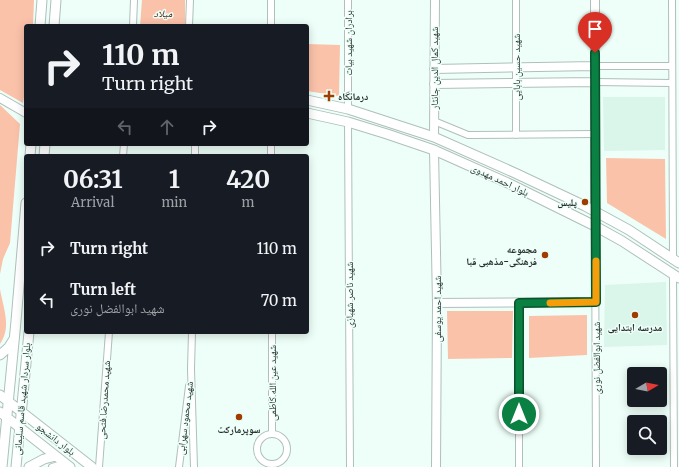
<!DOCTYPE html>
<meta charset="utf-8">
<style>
body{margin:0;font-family:Merriweather,"Noto Naskh Arabic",serif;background:#20242c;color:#f1f3f6;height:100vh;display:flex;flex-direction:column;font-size:15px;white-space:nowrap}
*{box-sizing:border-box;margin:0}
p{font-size:13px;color:#9ea1a6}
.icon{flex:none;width:22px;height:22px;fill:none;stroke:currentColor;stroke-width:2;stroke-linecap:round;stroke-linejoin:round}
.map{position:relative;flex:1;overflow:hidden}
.details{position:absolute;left:24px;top:154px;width:285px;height:180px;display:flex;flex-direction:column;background:#171b24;border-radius:4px;box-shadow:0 2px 10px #0003}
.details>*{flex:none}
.banner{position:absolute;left:24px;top:24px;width:285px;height:122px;border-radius:4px;box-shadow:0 2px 10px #0003;background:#171b24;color:#f1f3f6;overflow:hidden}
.needle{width:26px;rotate:80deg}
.fabs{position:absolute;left:627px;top:367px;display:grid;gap:8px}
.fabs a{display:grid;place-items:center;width:40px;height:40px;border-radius:4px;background:#171b24;box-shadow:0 2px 10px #0003;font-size:20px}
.pin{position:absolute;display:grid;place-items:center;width:34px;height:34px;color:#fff;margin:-41px -17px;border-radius:50% 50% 50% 0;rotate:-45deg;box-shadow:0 0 4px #0007}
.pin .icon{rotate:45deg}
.me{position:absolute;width:44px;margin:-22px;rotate:0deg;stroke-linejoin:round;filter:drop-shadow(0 0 3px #0008)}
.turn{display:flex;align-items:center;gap:14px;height:84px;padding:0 12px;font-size:18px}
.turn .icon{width:52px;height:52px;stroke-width:2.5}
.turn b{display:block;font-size:28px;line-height:34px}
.lanes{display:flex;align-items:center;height:38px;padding:0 12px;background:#0003;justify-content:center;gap:20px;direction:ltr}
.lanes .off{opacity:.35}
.eta{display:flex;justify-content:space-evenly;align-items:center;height:68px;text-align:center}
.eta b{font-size:24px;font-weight:700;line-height:28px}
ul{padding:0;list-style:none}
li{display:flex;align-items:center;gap:12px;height:52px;padding:0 12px}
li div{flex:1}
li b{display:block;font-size:15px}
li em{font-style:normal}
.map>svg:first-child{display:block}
.built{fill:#daf5ea}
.green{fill:#fbc2aa}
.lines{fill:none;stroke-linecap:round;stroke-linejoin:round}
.minor-casing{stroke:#aec0b9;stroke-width:8}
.tertiary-casing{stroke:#aec0b9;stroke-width:10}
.secondary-casing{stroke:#aec0b9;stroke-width:11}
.minor{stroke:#fff;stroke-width:6}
.tertiary{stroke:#fff;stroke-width:8}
.secondary{stroke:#fff;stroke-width:9}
.route-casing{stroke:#07532c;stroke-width:10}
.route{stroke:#0b8043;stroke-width:7}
.slow{stroke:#f59e0b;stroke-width:7}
.poi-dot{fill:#9f3d00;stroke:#edfff8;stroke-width:1.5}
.labels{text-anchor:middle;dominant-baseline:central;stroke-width:3;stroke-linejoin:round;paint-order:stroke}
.park-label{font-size:10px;font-style:italic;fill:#51230e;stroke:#edfff8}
.street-label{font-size:10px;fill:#282f2d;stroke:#edfff8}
.poi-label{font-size:10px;font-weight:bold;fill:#282f2d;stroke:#edfff8;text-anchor:end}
</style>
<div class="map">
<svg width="679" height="467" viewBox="0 0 679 467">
<rect width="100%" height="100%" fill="#edfff8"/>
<path class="built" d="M 603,97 L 665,97 L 665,150 L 604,151 Z
M 666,282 L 667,345 L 604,347 L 605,285 Z"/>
<path class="green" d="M 0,0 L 34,0 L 33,26 L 26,26 L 26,85 L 23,103 L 0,90 Z
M 142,0 L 185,0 L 185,26 L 140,26 Z
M 307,44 L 340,45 L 339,96 L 307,91 Z
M 0,105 L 20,124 L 10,243 L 3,259 L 0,274 Z
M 606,158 L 665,159 L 666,239 L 607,203 Z
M 0,289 C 3,307 12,327 0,344 Z
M 447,311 L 513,311 L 512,358 L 448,359 Z
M 587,315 L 587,355 L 529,358 L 529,316 Z"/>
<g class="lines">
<defs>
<path id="minor" d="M 348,0 L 348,109
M 672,0 L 673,259
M 133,26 L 134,0
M 189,26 L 190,0
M 271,26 L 271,0
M 595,66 L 672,66
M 595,82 L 672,83
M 434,121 L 468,135 L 595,134
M 348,122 L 350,467
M 516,135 L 516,0
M 271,144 L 271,156
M 123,156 L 124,144
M 195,156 L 195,144
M 595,212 L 596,467
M 673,274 L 674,467
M 519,303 L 519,467
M 192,332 L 191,369 L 194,467
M 272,332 L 272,434
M257 449a15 15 0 1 1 30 0a15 15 0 1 1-30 0Z
M 52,467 L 59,465 L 69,466
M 99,467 L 109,332
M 179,467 L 189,386"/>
<path id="tertiary" d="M 595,0 L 595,212
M 434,69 L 595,66
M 434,84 L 595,82
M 0,98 L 26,113
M 434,137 L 435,0
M 434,150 L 437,303 L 436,467
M 437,303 L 596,302"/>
<path id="secondary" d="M 40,26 L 42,0
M 54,26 L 56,0
M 307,100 L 348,109 L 434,137 L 515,173 L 585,206 L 629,230 L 679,263
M 307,113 L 348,122 L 387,134 L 434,150 L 510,184 L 595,226 L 622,241 L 679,278
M 30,156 L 31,144
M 44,156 L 45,144
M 0,355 L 9,347 L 14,339
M 0,395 L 92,467
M 0,412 L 70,467
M 2,467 L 16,321 L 26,203
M 16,467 L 29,332
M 29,467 L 44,459 L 56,456"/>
</defs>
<use href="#minor" class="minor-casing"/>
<use href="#tertiary" class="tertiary-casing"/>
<use href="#secondary" class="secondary-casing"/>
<use href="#minor" class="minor"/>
<use href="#tertiary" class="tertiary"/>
<use href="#secondary" class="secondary"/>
</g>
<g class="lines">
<defs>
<path id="route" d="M 519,414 L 519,303 L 596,302 L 595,53"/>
</defs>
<use href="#route" class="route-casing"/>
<use href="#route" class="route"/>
<path class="slow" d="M 550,303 L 596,302 L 596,261"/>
</g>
<g class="poi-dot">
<path d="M327 90h4v4h4v4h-4v4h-4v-4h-4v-4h4z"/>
<circle cx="585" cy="202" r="4"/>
<circle cx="545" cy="255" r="4"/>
<circle cx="635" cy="315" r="4"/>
<circle cx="239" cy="417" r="4"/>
</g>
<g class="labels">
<g class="park-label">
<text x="163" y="13">میلاد</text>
</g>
<g class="street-label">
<text transform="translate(348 43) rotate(-90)">برادران شهید بیات</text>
<text transform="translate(516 67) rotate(-90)">شهید حسین بابایی</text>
<text transform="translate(434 68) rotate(-90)">شهید کمال الدین جانثار</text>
<text transform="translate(500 180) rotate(25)">بلوار احمد مهدوی</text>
<text transform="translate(349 295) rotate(-90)">شهید ناصر شهبازی</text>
<text transform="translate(437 309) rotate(-90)">شهید احمد یوسفی</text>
<text transform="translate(596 358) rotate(-90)">شهید ابوالفضل نوری</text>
<text transform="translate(272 383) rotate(-90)">شهید عین الله کاظمی</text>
<text transform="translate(22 399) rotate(-85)">بلوار سردار شهید قاسم سلیمانی</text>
<text transform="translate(104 400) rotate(-86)">شهید محمدرضا فتحی</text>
<text transform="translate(185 418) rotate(-83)">شهید محمود سهرابی</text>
<text transform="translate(56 439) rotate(38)">بلوار دانشجو</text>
</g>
<g class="poi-label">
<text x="338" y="96" text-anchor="start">درمانگاه</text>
<text x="577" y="202">پلیس</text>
<text x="537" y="249">مجموعه<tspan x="537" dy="12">فرهنگی-مذهبی قبا</tspan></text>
<text x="635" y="327" text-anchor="middle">مدرسه ابتدایی</text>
<text x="239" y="429" text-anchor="middle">سوپرمارکت</text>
</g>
</g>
</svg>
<div class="fabs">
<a><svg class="needle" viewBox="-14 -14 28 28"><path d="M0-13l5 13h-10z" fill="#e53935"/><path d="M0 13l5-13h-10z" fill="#9ea1a6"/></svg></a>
<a><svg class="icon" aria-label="search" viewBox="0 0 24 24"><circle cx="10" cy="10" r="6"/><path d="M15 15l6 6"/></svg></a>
</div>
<div class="pin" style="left:595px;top:53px;background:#d93025"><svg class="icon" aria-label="arrive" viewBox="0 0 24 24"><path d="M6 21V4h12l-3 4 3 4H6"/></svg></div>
<svg class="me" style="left:519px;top:414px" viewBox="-20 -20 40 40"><circle r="17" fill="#0b8043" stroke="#fff" stroke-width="3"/><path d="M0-11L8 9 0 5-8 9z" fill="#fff"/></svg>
<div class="banner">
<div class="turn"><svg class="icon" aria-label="right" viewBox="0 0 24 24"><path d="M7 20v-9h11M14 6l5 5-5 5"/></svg><div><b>110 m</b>Turn right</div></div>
<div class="lanes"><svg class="icon off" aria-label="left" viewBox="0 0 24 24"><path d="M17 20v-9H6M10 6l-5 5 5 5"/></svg><svg class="icon off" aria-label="ahead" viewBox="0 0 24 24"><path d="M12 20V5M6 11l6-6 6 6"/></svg><svg class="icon" aria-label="right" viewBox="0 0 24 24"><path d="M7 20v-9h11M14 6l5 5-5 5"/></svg></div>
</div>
<section class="details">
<div class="eta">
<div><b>06:31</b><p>Arrival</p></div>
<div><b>1</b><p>min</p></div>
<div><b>420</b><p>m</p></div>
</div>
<ul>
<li><svg class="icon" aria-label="right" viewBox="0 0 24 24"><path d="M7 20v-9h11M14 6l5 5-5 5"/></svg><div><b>Turn right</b></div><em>110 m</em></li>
<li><svg class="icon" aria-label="left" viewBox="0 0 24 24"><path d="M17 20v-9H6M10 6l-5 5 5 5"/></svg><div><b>Turn left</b><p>شهید ابوالفضل نوری</p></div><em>70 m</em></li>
</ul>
</section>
</div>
